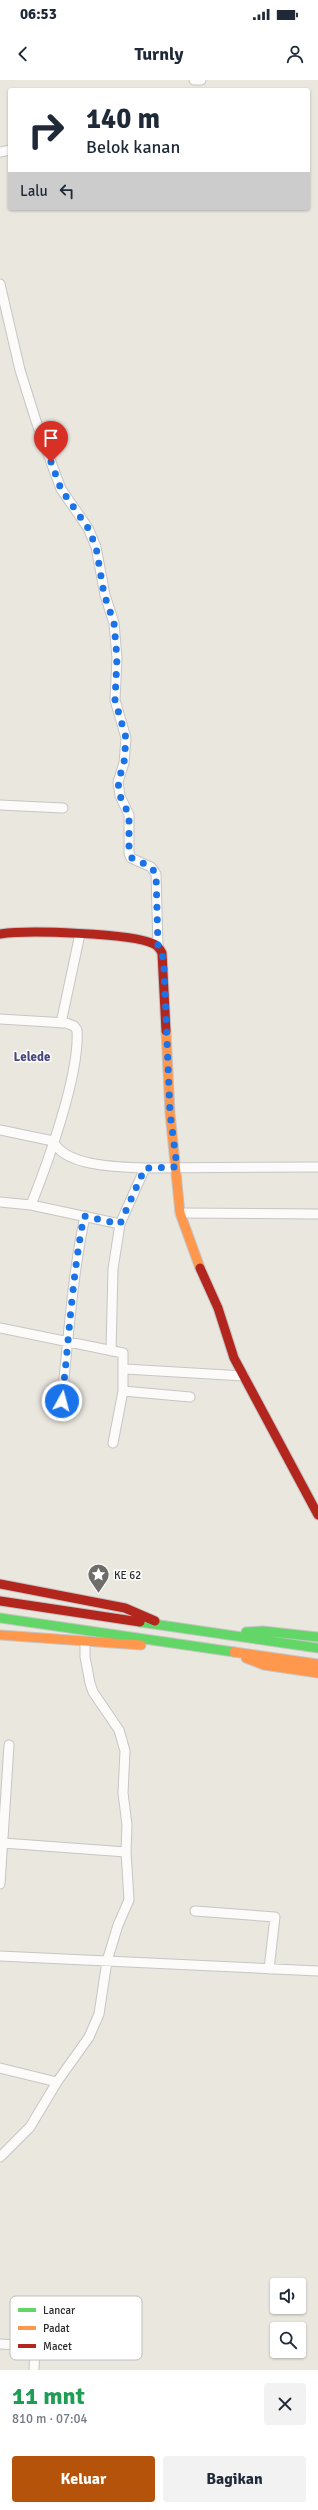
<!DOCTYPE html>
<html lang="id">
<meta charset="utf-8">
<style>
body{margin:0;font-family:Signika,sans-serif;background:#f2f2f3;color:#1f2937;height:100vh;display:flex;flex-direction:column;font-size:15px;white-space:nowrap}
*{box-sizing:border-box;margin:0}
p{font-size:13px;color:#747a83}
.icon{flex:none;width:22px;height:22px;fill:none;stroke:currentColor;stroke-width:2;stroke-linecap:round;stroke-linejoin:round}
.map{position:relative;height:2290px;overflow:hidden}
.sheet{display:flex;flex-direction:column;background:#fff;flex:1}
.sheet>*{flex:none}
.banner{position:absolute;left:8px;top:8px;width:302px;height:122px;border-radius:4px;box-shadow:0 1px 3px #0004;background:#fff;color:#1f2937;overflow:hidden}
.tools{position:absolute;left:270px;top:2198px;display:grid;gap:8px}
.tools a{display:grid;place-items:center;width:36px;height:36px;border-radius:4px;background:#fff;box-shadow:0 1px 3px #0004;font-size:20px}
.pin{position:absolute;display:grid;place-items:center;width:34px;height:34px;color:#fff;margin:-41px -17px;border-radius:50% 50% 50% 0;rotate:-45deg;box-shadow:0 0 4px #0007}
.pin .icon{rotate:45deg}
.me{position:absolute;width:44px;margin:-22px;rotate:7deg;stroke-linejoin:round;filter:drop-shadow(0 0 3px #0008)}
.turn{display:flex;align-items:center;gap:14px;height:84px;padding:0 12px;font-size:18px}
.turn .icon{width:52px;height:52px;stroke-width:2.5}
.turn b{display:block;font-size:28px;line-height:34px}
.then{display:flex;align-items:center;height:38px;padding:0 12px;background:#0003;gap:8px;font-size:15px}
.round{display:grid;place-items:center;flex:none;width:42px;height:42px;border-radius:4px;background:#f2f2f3}
.overview{display:flex;align-items:center;justify-content:space-between;height:68px;padding:0 12px}
h1{font-size:24px;font-weight:700;line-height:30px;color:#1e9e55}
.action{display:flex;gap:8px;margin-top:auto;padding:8px 12px}
.action a{flex:1;height:46px;border-radius:4px;background:#b45309;color:#fff;font-size:16px;font-weight:700;line-height:46px;text-align:center}
.action a+a{background:#f2f2f3;color:#1f2937}
.status{display:flex;justify-content:space-between;align-items:center;height:28px;padding:0 20px;background:#fff;direction:ltr}
.status svg{height:11px;fill:currentColor}
header{display:flex;justify-content:space-between;align-items:center;height:52px;padding:0 12px;background:#fff;font-size:18px;font-weight:700}
.map>svg:first-child{display:block}
.lines{fill:none;stroke-linecap:round;stroke-linejoin:round}
.street-casing{stroke:#c7c5c5;stroke-width:11}
.fast-casing{stroke:#c7c5c5;stroke-width:11}
.slow-casing{stroke:#c7c5c5;stroke-width:11}
.jam-casing{stroke:#c7c5c5;stroke-width:11}
.street{stroke:#fcfbfa;stroke-width:9}
.fast{stroke:#63d668;stroke-width:9}
.slow{stroke:#ff974d;stroke-width:9}
.jam{stroke:#b3261e;stroke-width:9}
.route{stroke:#1a73e8;stroke-width:7;stroke-dasharray:0 12.6}
.labels{text-anchor:middle;dominant-baseline:central;stroke-width:3;stroke-linejoin:round;paint-order:stroke}
.poi-label{font-size:11px;fill:#2b2b2b;stroke:#fff;text-anchor:start}
.quarter-label{font-size:13px;font-weight:bold;fill:#48477f;stroke:#fff}
.key{fill:#fff;stroke:#bfbfbf;stroke-width:1}
.key-label{font-size:11px;fill:#2b2b2b}
</style>
<div class="status"><b>06:53</b><svg viewBox="0 0 49 12"><path d="M0 12V9h3v3zM5 12V6h3v6zM10 12V3h3v9zM15 12V0h3v12zM26 1h20v11H26zM47 4h2v5h-2z"/></svg></div>
<header><svg class="icon" aria-label="back" viewBox="0 0 24 24"><path d="M15 5l-7 7 7 7"/></svg>Turnly<svg class="icon" aria-label="person" viewBox="0 0 24 24"><circle cx="12" cy="8" r="4"/><path d="M4 21q1-7 8-7t8 7"/></svg></header>
<div class="map">
<svg width="318" height="2290" viewBox="0 0 318 2290">
<rect width="100%" height="100%" fill="#eae7df"/>
<g class="lines">
<defs>
<path id="street" d="M 194,0 L 201,0
M 0,72 L 10,70
M 0,204 L 20,290 L 36,341 L 61,409 L 88,448 L 96,467 L 105,515 L 114,543 L 117,578 L 115,620 L 126,658 L 124,683 L 118,702 L 120,716 L 129,735 L 129,773 L 131,778 L 151,787 L 156,794 L 158,866
M 0,725 L 63,728
M 0,939 L 66,943 L 74,946 L 77,950 C 80,994 48,1082 31,1125
M 61,943 L 80,854
M 0,1050 L 53,1061
M 53,1061 C 65,1087 120,1087 145,1088 L 318,1087
M 0,1122 L 31,1125 L 120,1144
M 180,1133 L 318,1134
M 0,1248 L 123,1273 L 123,1311 L 113,1363
M 111,1271 L 113,1189 L 120,1144 L 145,1088
M 125,1289 L 244,1296
M 123,1311 L 190,1317
M 60,1335 C 68,1269 71,1202 85,1136
M 3,1763 L 126,1772
M 0,1804 L 9,1665
M 195,1831 L 275,1837 L 269,1889
M 0,1876 L 318,1891
M 0,1988 L 57,2002
M 0,2077 L 30,2047 L 57,2002 L 89,1957 L 99,1934 L 107,1881 L 118,1845 L 129,1820 L 126,1772 L 127,1745 L 123,1713 L 125,1671 L 119,1650 L 93,1612 L 90,1603 L 85,1577 L 85,1562
M 0,2264 L 35,2266 L 34,2290"/>
<path id="fast" d="M 0,1538 L 234,1572
M 140,1542 L 318,1568
M 246,1552 L 263,1551 L 318,1557"/>
<path id="slow" d="M 166,951 L 170,1033 L 180,1133 L 200,1188
M 0,1555 L 141,1565
M 234,1572 L 318,1584
M 246,1578 L 264,1585 L 318,1593"/>
<path id="jam" d="M 0,854 C 26,850 132,853 154,864 C 158,866 160,869 162,873 L 166,951
M 200,1188 L 218,1228 L 234,1278 L 318,1435
M 0,1504 L 125,1528 L 155,1541
M 0,1521 L 140,1542"/>
</defs>
<use href="#street" class="street-casing"/>
<use href="#fast" class="fast-casing"/>
<use href="#slow" class="slow-casing"/>
<use href="#jam" class="jam-casing"/>
<use href="#street" class="street"/>
<use href="#fast" class="fast"/>
<use href="#slow" class="slow"/>
<use href="#jam" class="jam"/>
</g>
<g class="lines">
<path class="route" d="M 51,382 L 61,409 L 88,448 L 96,467 L 104,514 L 114,543 L 117,578 L 115,620 L 126,658 L 124,683 L 118,702 L 120,716 L 129,735 L 129,773 L 132,778 L 151,787 L 156,794 L 158,866 L 162,873 L 164,888 L 170,1033 L 177,1087 L 145,1088 L 120,1144 L 84,1136 C 72,1197 69,1259 62,1321"/>
</g>
<defs>
<symbol id="sight-pin" viewBox="-11 -11 22 30"><path d="M0 17L-7.5 6A9.5 9.5 0 1 1 7.5 6Z" fill="#6e6d6a" stroke="#fff"/><path d="M0-6L1.8-2.2L6-1.7L2.9 1.2L3.7 5.4L0 3.3L-3.7 5.4L-2.9 1.2L-6-1.7L-1.8-2.2Z" fill="#fff"/></symbol>
</defs>
<g fill-rule="evenodd">
<use href="#sight-pin" x="86" y="1482" width="25" height="34"/>
</g>
<g class="labels">
<g class="poi-label">
<text x="114" y="1495">KE 62</text>
</g>
<g class="quarter-label">
<text x="32" y="977">Lelede</text>
</g>
</g>
<rect x="10" y="2216" width="132" height="64" rx="6" class="key"/>
<rect x="18" y="2228" width="18" height="4" fill="#63d668"/>
<rect x="18" y="2246" width="18" height="4" fill="#ff974d"/>
<rect x="18" y="2264" width="18" height="4" fill="#b3261e"/>
<g class="key-label">
<text x="43" y="2234">Lancar</text>
<text x="43" y="2252">Padat</text>
<text x="43" y="2270">Macet</text>
</g>
</svg>
<div class="tools">
<a><svg class="icon" aria-label="sound" viewBox="0 0 24 24"><path d="M4 9h4l5-4v14l-5-4H4zM17 9q2 3 0 6"/></svg></a>
<a><svg class="icon" aria-label="search" viewBox="0 0 24 24"><circle cx="10" cy="10" r="6"/><path d="M15 15l6 6"/></svg></a>
</div>
<div class="pin" style="left:51px;top:382px;background:#d93025"><svg class="icon" aria-label="arrive" viewBox="0 0 24 24"><path d="M6 21V4h12l-3 4 3 4H6"/></svg></div>
<svg class="me" style="left:62px;top:1321px" viewBox="-20 -20 40 40"><circle r="17" fill="#1a73e8" stroke="#fff" stroke-width="3"/><path d="M0-11L8 9 0 5-8 9z" fill="#fff"/></svg>
<div class="banner">
<div class="turn"><svg class="icon" aria-label="right" viewBox="0 0 24 24"><path d="M7 20v-9h11M14 6l5 5-5 5"/></svg><div><b>140 m</b>Belok kanan</div></div>
<div class="then">Lalu<svg class="icon" aria-label="left" viewBox="0 0 24 24"><path d="M17 20v-9H6M10 6l-5 5 5 5"/></svg></div>
</div>
</div>
<section class="sheet">
<div class="overview"><div><h1>11 mnt</h1><p>810 m · 07:04</p></div><a class="round"><svg class="icon" aria-label="close" viewBox="0 0 24 24"><path d="M6 6l12 12M18 6L6 18"/></svg></a></div>
<div class="action"><a>Keluar</a><a>Bagikan</a></div>
</section>
